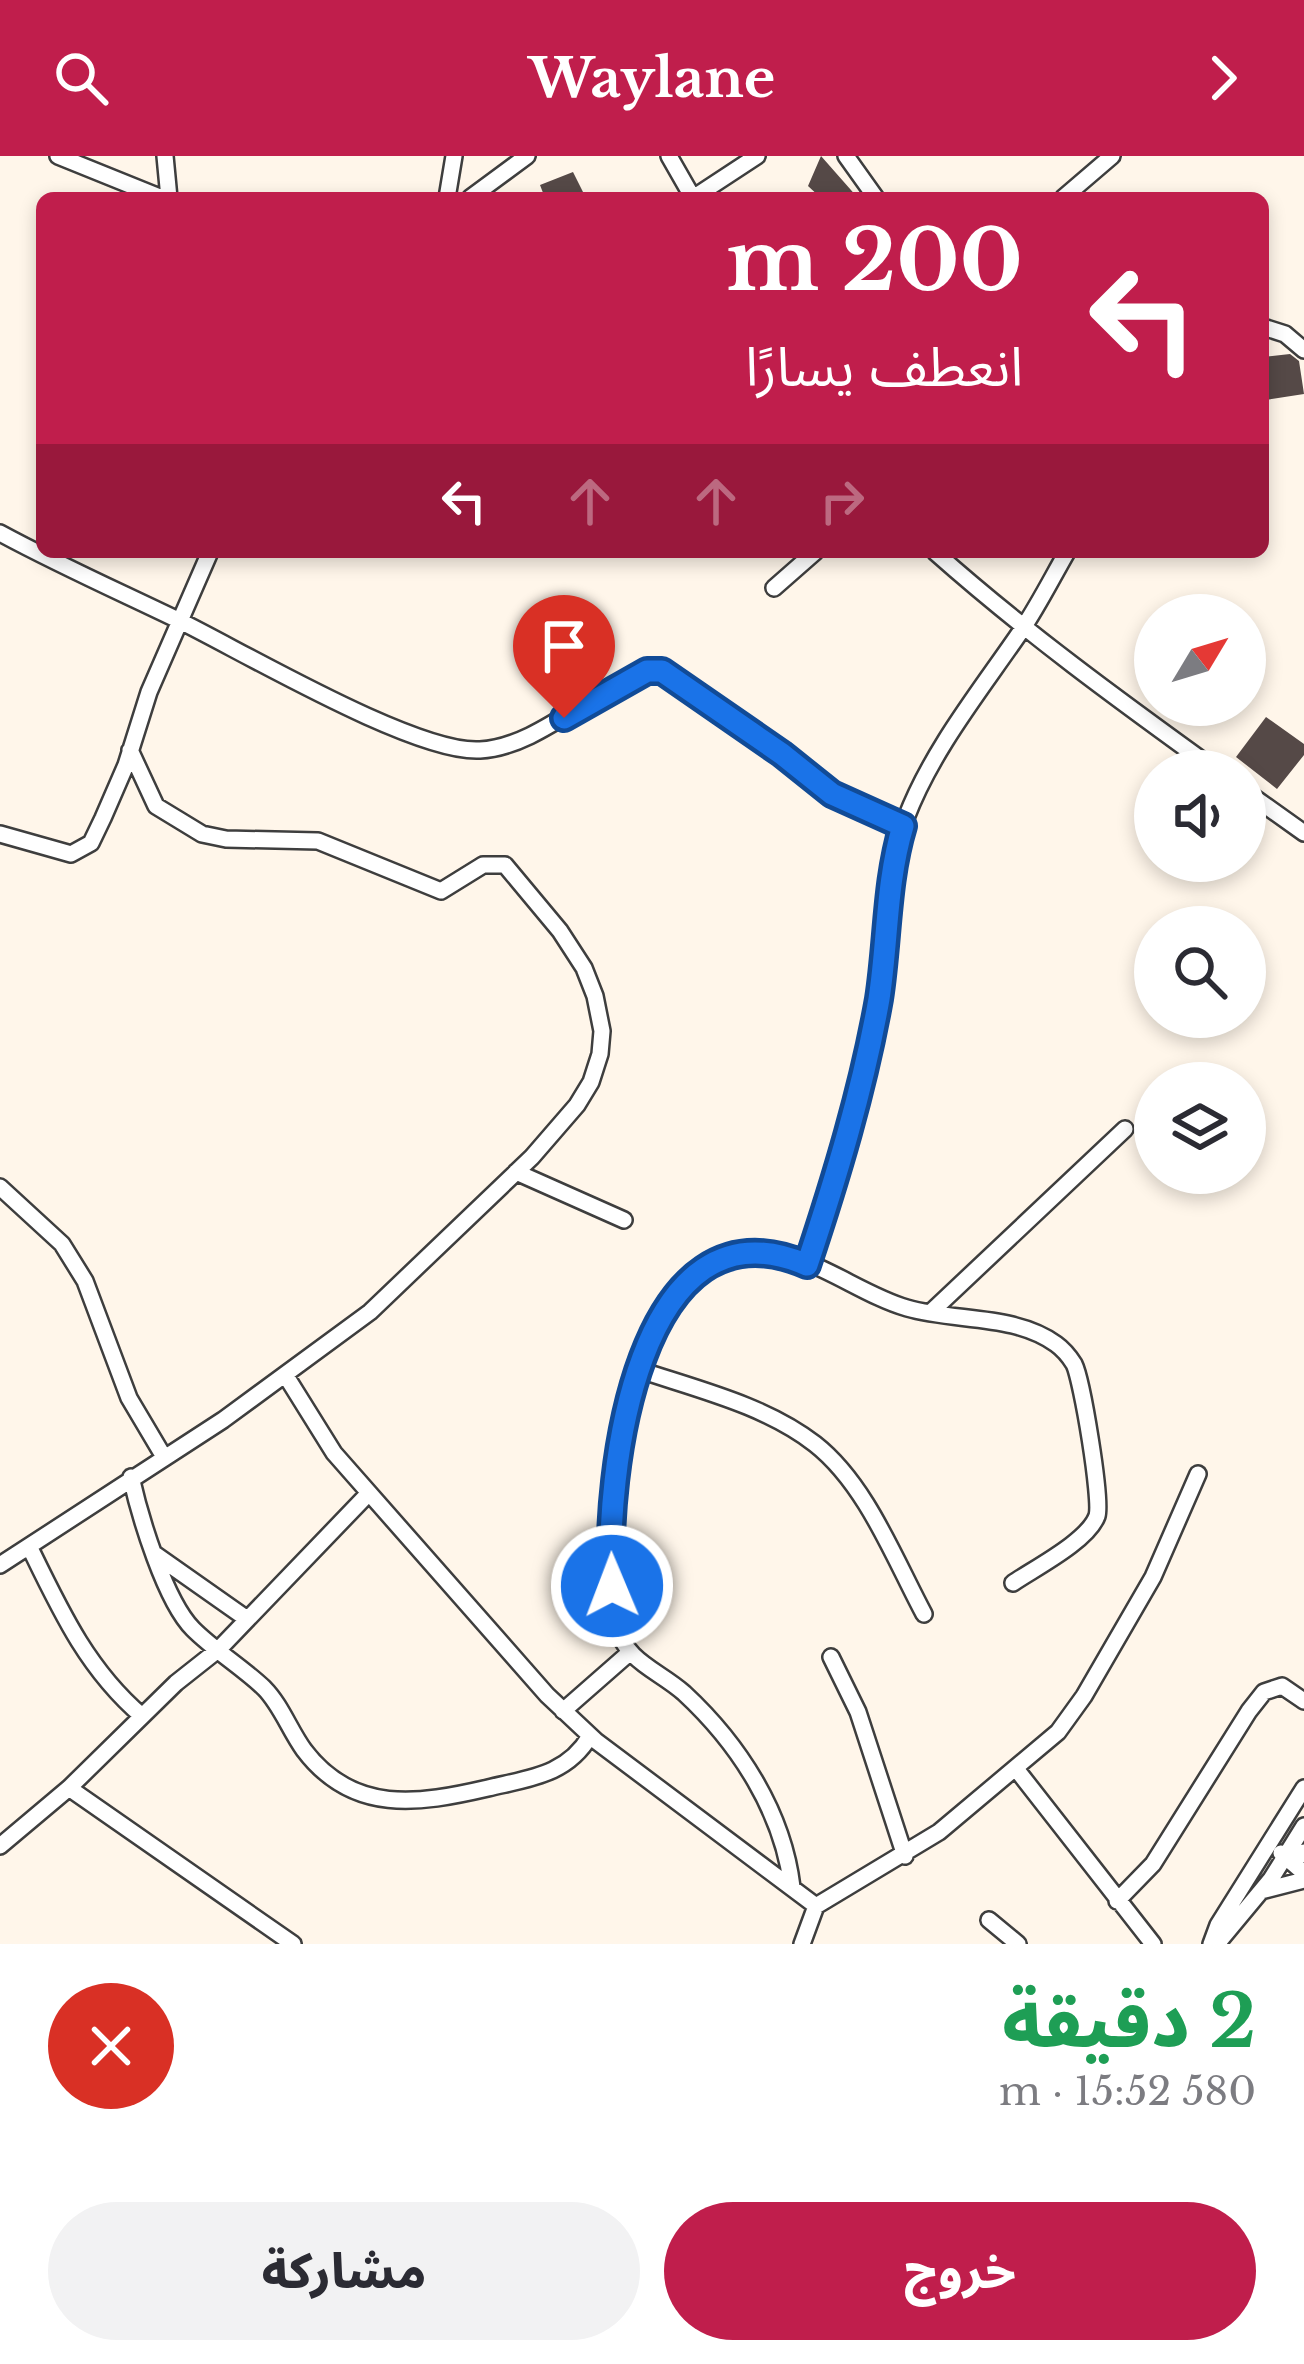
<!DOCTYPE html>
<html lang="ar">
<meta charset="utf-8">
<style>
body{margin:0;font-family:"Libre Baskerville","Noto Sans Arabic",serif;background:#f2f2f3;color:#2b2b33;direction:rtl;height:100vh;display:flex;flex-direction:column;font-size:45px;white-space:nowrap}
*{box-sizing:border-box;margin:0}
p{font-size:39px;color:#7c7c81}
.icon{flex:none;width:66px;height:66px;fill:none;stroke:currentColor;stroke-width:2;stroke-linecap:round;stroke-linejoin:round}
.map{position:relative;height:1788px;overflow:hidden;direction:ltr}
.drawer{display:flex;flex-direction:column;background:#fff;flex:1}
.drawer>*{flex:none}
.hud{position:absolute;left:36px;top:36px;width:1233px;height:366px;border-radius:18px;box-shadow:0 6px 18px #0003;direction:rtl;background:#c01e4c;color:#fff;overflow:hidden}
.needle{width:78px;rotate:52deg}
.fabs{position:absolute;left:1134px;top:438px;display:grid;gap:24px}
.fabs a{display:grid;place-items:center;width:132px;height:132px;border-radius:50%;background:#fff;box-shadow:0 6px 18px #0003;font-size:60px}
.pin{position:absolute;display:grid;place-items:center;width:102px;height:102px;color:#fff;margin:-123px -51px;border-radius:50% 50% 50% 0;rotate:-45deg;box-shadow:0 0 12px #0007}
.pin .icon{rotate:45deg}
.me{position:absolute;width:132px;margin:-66px;rotate:359deg;stroke-linejoin:round;filter:drop-shadow(0 0 9px #0008)}
.turn{display:flex;align-items:center;gap:42px;height:252px;padding:0 48px;font-size:54px}
.turn .icon{width:156px;height:156px;stroke-width:2.5}
.turn b{display:block;font-size:84px;line-height:102px}
.lanes{display:flex;align-items:center;height:114px;padding:0 48px;background:#0003;justify-content:center;gap:60px;direction:ltr}
.lanes .off{opacity:.35}
.round{display:grid;place-items:center;flex:none;width:126px;height:126px;border-radius:63px;background:#f2f2f3}
.headline{display:flex;align-items:center;justify-content:space-between;height:204px;padding:0 48px}
h1{font-size:72px;font-weight:800;line-height:90px;color:#1e9e55}
.action{display:flex;gap:24px;margin-top:auto;padding:24px 48px}
.action a{flex:1;height:138px;border-radius:72px;background:#c01e4c;color:#fff;font-size:48px;font-weight:800;line-height:138px;text-align:center}
.action a+a{background:#f2f2f3;color:#2b2b33}
header{display:flex;justify-content:space-between;align-items:center;height:156px;padding:0 48px;background:#c01e4c;color:#fff;font-size:54px;font-weight:800}
.map>svg:first-child{display:block}
.building{fill:#554947}
.lines{fill:none;stroke-linecap:round;stroke-linejoin:round}
.minor-casing{stroke:#3e3e3e;stroke-width:20}
.minor{stroke:#fff;stroke-width:15}
.route-casing{stroke:#114b97;stroke-width:30}
.route{stroke:#1a73e8;stroke-width:21}
</style>
<header><svg class="icon" aria-label="forward" viewBox="0 0 24 24"><path d="M9 5l7 7-7 7"/></svg>Waylane<svg class="icon" aria-label="search" viewBox="0 0 24 24"><circle cx="10" cy="10" r="6"/><path d="M15 15l6 6"/></svg></header>
<div class="map">
<svg width="1304" height="1788" viewBox="0 0 1304 1788">
<rect width="100%" height="100%" fill="#fff6ea"/>
<path class="building" d="M 821,0 L 858,42 L 821,42 L 808,30 Z
M 573,16 L 586,42 L 545,42 L 540,29 Z
M 1290,198 L 1299,205 L 1304,238 L 1266,244 L 1263,201 Z
M 1266,561 L 1304,588 L 1304,599 L 1277,633 L 1236,601 Z"/>
<g class="lines">
<defs>
<path id="minor" d="M 58,0 L 162,42
M 165,0 L 169,42
M 669,0 L 693,42
M 846,0 L 876,42
M 447,42 L 454,0
M 470,42 L 527,0
M 693,42 L 757,0
M 1063,42 L 1112,0
M 1263,171 L 1285,178 L 1304,194
M 0,377 C 59,409 120,436 180,465 C 245,497 416,598 480,594 C 545,591 609,515 662,515 L 782,598 L 832,638 L 903,670
M 935,396 C 1025,476 1120,545 1217,615
M 774,432 L 815,396
M 1245,635 L 1304,677
M 0,678 L 71,698 L 91,687 L 103,662 L 126,609 L 149,536 L 210,396
M 516,1016 L 624,1064
M 0,1031 L 62,1088 L 85,1125 L 129,1242 L 164,1301
M 807,1109 C 836,1022 863,934 878,843 C 889,783 884,720 906,662 C 932,594 980,535 1021,475 C 1038,450 1052,422 1067,396
M 930,1157 L 1125,973
M 637,1213 C 696,1233 765,1249 815,1288 C 866,1328 894,1402 924,1458
M 286,1220 L 334,1297 L 547,1539 L 596,1585 L 816,1750
M 131,1321 C 140,1361 165,1445 193,1473 C 215,1495 242,1511 264,1532 C 281,1549 290,1575 304,1594 C 353,1659 419,1648 488,1632 C 530,1622 567,1619 590,1580
M 30,1392 C 61,1456 88,1514 142,1560
M 156,1399 L 247,1463
M 0,1409 L 223,1264 L 370,1156 L 532,1001 L 577,949 L 591,926 L 600,898 L 602,875 L 595,840 L 584,812 L 560,775 L 505,709 L 483,709 L 441,735 L 318,685 L 226,683 L 202,678 L 156,650 L 130,594
M 831,1501 L 858,1556 L 905,1700
M 563,1555 L 628,1498
M 1017,1614 L 1153,1788
M 69,1632 L 293,1788
M 0,1690 L 69,1632 L 176,1527 L 219,1493 L 368,1338
M 1281,1697 L 1304,1717
M 1301,1699 L 1304,1696
M 792,1731 C 783,1656 739,1588 684,1537 C 658,1514 626,1506 616,1469 C 593,1377 625,1095 756,1095 C 809,1095 858,1138 907,1152 C 955,1166 1015,1158 1056,1188 C 1063,1193 1069,1200 1074,1208 C 1082,1224 1102,1344 1097,1360 C 1088,1385 1035,1412 1013,1427
M 1261,1735 L 1304,1724
M 1117,1745 L 1153,1708 L 1249,1555 L 1264,1536 L 1282,1530 L 1304,1545
M 989,1764 L 1018,1788
M 802,1788 L 816,1750 L 939,1676 L 1058,1576 L 1084,1540 L 1153,1421 L 1198,1318
M 1211,1788 L 1218,1769 L 1304,1632
M 1217,1788 L 1271,1723 L 1304,1670"/>
</defs>
<use href="#minor" class="minor-casing"/>
<use href="#minor" class="minor"/>
</g>
<g class="lines">
<defs>
<path id="route" d="M 564,562 L 647,515 L 662,515 L 782,598 L 832,638 L 903,670 C 886,726 888,785 879,843 C 863,933 836,1022 807,1109 C 637,1035 604,1323 612,1430"/>
</defs>
<use href="#route" class="route-casing"/>
<use href="#route" class="route"/>
</g>
</svg>
<div class="fabs">
<a><svg class="needle" viewBox="-14 -14 28 28"><path d="M0-13l5 13h-10z" fill="#e53935"/><path d="M0 13l5-13h-10z" fill="#7c7c81"/></svg></a>
<a><svg class="icon" aria-label="sound" viewBox="0 0 24 24"><path d="M4 9h4l5-4v14l-5-4H4zM17 9q2 3 0 6"/></svg></a>
<a><svg class="icon" aria-label="search" viewBox="0 0 24 24"><circle cx="10" cy="10" r="6"/><path d="M15 15l6 6"/></svg></a>
<a><svg class="icon" aria-label="layers" viewBox="0 0 24 24"><path d="M12 4l9 5-9 5-9-5zM3 14l9 5 9-5"/></svg></a>
</div>
<div class="pin" style="left:564px;top:562px;background:#d93025"><svg class="icon" aria-label="arrive" viewBox="0 0 24 24"><path d="M6 21V4h12l-3 4 3 4H6"/></svg></div>
<svg class="me" style="left:612px;top:1430px" viewBox="-20 -20 40 40"><circle r="17" fill="#1a73e8" stroke="#fff" stroke-width="3"/><path d="M0-11L8 9 0 5-8 9z" fill="#fff"/></svg>
<div class="hud">
<div class="turn"><svg class="icon" aria-label="left" viewBox="0 0 24 24"><path d="M17 20v-9H6M10 6l-5 5 5 5"/></svg><div><b>200 m</b>انعطف يسارًا</div></div>
<div class="lanes"><svg class="icon" aria-label="left" viewBox="0 0 24 24"><path d="M17 20v-9H6M10 6l-5 5 5 5"/></svg><svg class="icon off" aria-label="ahead" viewBox="0 0 24 24"><path d="M12 20V5M6 11l6-6 6 6"/></svg><svg class="icon off" aria-label="ahead" viewBox="0 0 24 24"><path d="M12 20V5M6 11l6-6 6 6"/></svg><svg class="icon off" aria-label="right" viewBox="0 0 24 24"><path d="M7 20v-9h11M14 6l5 5-5 5"/></svg></div>
</div>
</div>
<section class="drawer">
<div class="headline"><div><h1>2 دقيقة</h1><p>580 m · 15:52</p></div><a class="round" style="background:#d93025;color:#fff"><svg class="icon" aria-label="close" viewBox="0 0 24 24"><path d="M6 6l12 12M18 6L6 18"/></svg></a></div>
<div class="action"><a>خروج</a><a>مشاركة</a></div>
</section>
